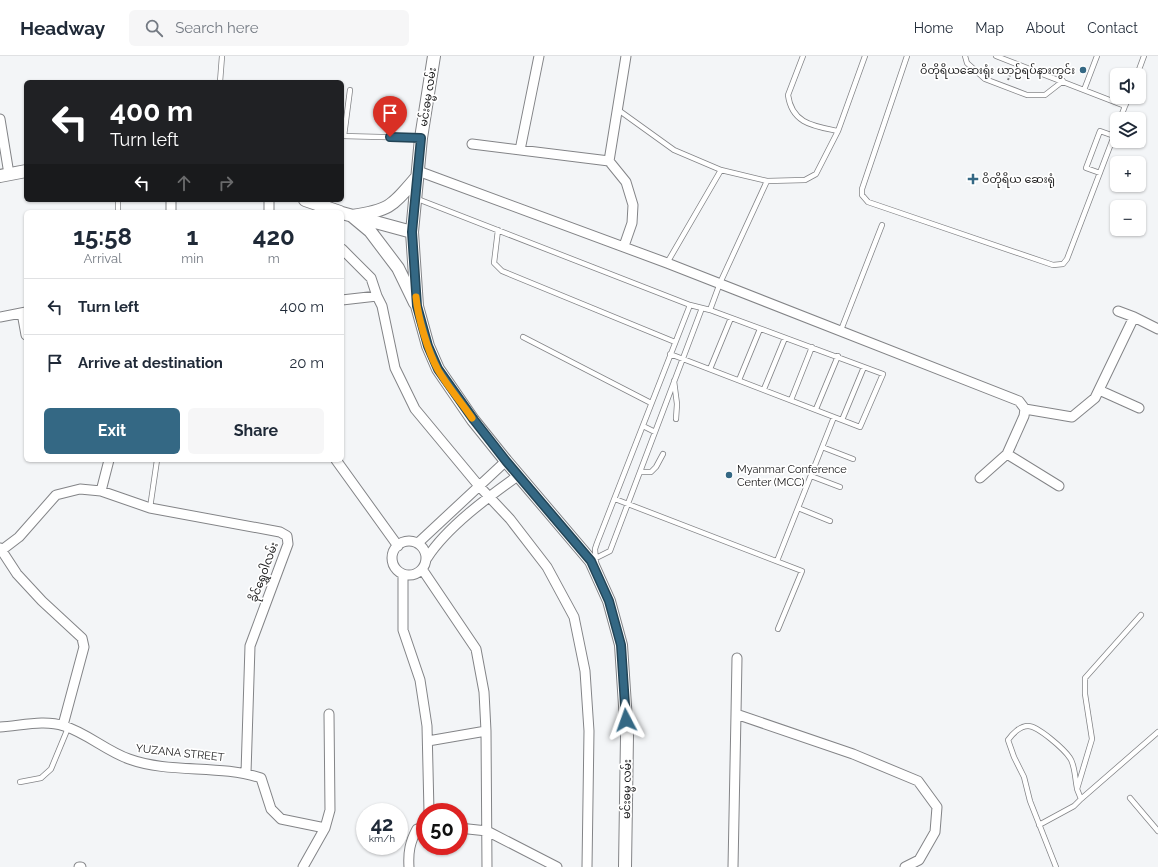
<!DOCTYPE html>
<meta charset="utf-8">
<style>
body{margin:0;font-family:Raleway,"Noto Sans Myanmar",sans-serif;background:#f6f6f7;color:#1f2937;height:100vh;display:flex;flex-direction:column;font-size:15px;white-space:nowrap}
*{box-sizing:border-box;margin:0}
p{font-size:13px;color:#747a83}
.icon{flex:none;width:22px;height:22px;fill:none;stroke:currentColor;stroke-width:2;stroke-linecap:round;stroke-linejoin:round}
.map{position:relative;flex:1;overflow:hidden}
.drawer{position:absolute;left:24px;top:154px;width:320px;height:252px;display:flex;flex-direction:column;background:#fff;border-radius:6px;box-shadow:0 1px 3px #0004}
.drawer>*{flex:none}
.top-card{position:absolute;left:24px;top:24px;width:320px;height:122px;border-radius:6px;box-shadow:0 1px 3px #0004;background:#202124;color:#fff;overflow:hidden}
.buttons{position:absolute;left:1110px;top:12px;display:grid;gap:8px}
.buttons a{display:grid;place-items:center;width:36px;height:36px;border-radius:6px;background:#fff;box-shadow:0 1px 3px #0004;font-size:20px}
.speed{position:absolute;left:356px;top:747px;display:flex;gap:8px;font-size:20px;font-weight:700;text-align:center}
.speed>*{display:grid;place-content:center;width:52px;height:52px;border-radius:50%;background:#fff;box-shadow:0 1px 3px #0004;line-height:1}
.speed small{font-size:10px;font-weight:400}
.speed .limit{border:6px solid #d22;background:#fff;color:#111}
.pin{position:absolute;display:grid;place-items:center;width:34px;height:34px;color:#fff;margin:-41px -17px;border-radius:50% 50% 50% 0;rotate:-45deg;box-shadow:0 0 4px #0007}
.pin .icon{rotate:45deg}
.me{position:absolute;width:44px;margin:-22px;rotate:356deg;stroke-linejoin:round;filter:drop-shadow(0 0 3px #0008)}
.turn{display:flex;align-items:center;gap:14px;height:84px;padding:0 20px;font-size:18px}
.turn .icon{width:52px;height:52px;stroke-width:2.5}
.turn b{display:block;font-size:28px;line-height:34px}
.lanes{display:flex;align-items:center;height:38px;padding:0 20px;background:#0003;justify-content:center;gap:20px;direction:ltr}
.lanes .off{opacity:.35}
.eta{display:flex;justify-content:space-evenly;align-items:center;height:68px;text-align:center}
.eta b{font-size:24px;font-weight:700;line-height:28px}
.cta{display:flex;gap:8px;margin-top:auto;padding:8px 20px}
.cta a{flex:1;height:46px;border-radius:6px;background:#346884;color:#fff;font-size:16px;font-weight:700;line-height:46px;text-align:center}
.cta a+a{background:#f6f6f7;color:#1f2937}
ul{padding:0;list-style:none}
li{display:flex;align-items:center;gap:12px;height:56px;padding:0 20px;border-top:1px solid #e0e1e3}
li div{flex:1}
li b{display:block;font-size:15px}
li em{font-style:normal}
header{display:flex;align-items:center;gap:24px;box-sizing:border-box;height:56px;padding:0 20px;background:#fff;border-bottom:1px solid #e0e1e3}
header strong{font-size:19px}
nav{display:flex;gap:22px;margin-inline-start:auto;font-size:14px}
.search{width:280px;height:36px;background:#f6f6f7;display:flex;align-items:center;gap:10px;box-sizing:border-box;padding:0 14px;border-radius:6px;color:#747a83;font-size:15px}
.map>svg:first-child{display:block}
.lines{fill:none;stroke-linecap:round;stroke-linejoin:round}
.service-casing{stroke:#838487;stroke-width:6}
.minor-casing{stroke:#838487;stroke-width:11}
.secondary-casing{stroke:#838487;stroke-width:14}
.path{stroke:#7c7d7e;stroke-width:2;stroke-dasharray:2 2;stroke-linecap:butt}
.service{stroke:#fff;stroke-width:4.5}
.minor{stroke:#fff;stroke-width:9}
.secondary{stroke:#fff;stroke-width:12}
.route-casing{stroke:#224456;stroke-width:10}
.route{stroke:#346884;stroke-width:7}
.slow{stroke:#f59e0b;stroke-width:7}
.poi-dot{fill:#346884;stroke:#fff;stroke-width:1.5}
.labels{text-anchor:middle;dominant-baseline:central;stroke-width:3.5;stroke-linejoin:round;paint-order:stroke}
.poi-label{font-size:11px;fill:#181819;stroke:#fff;text-anchor:start}
.street-label{font-size:11px;fill:#181819;stroke:#fff}
</style>
<header>
<strong>Headway</strong>
<div class="search"><svg class="icon" aria-label="search" viewBox="0 0 24 24"><circle cx="10" cy="10" r="6"/><path d="M15 15l6 6"/></svg>Search here</div>
<nav><a>Home</a><a>Map</a><a>About</a><a>Contact</a></nav>
</header>
<div class="map">
<svg width="1158" height="811" viewBox="0 0 1158 811">
<rect width="100%" height="100%" fill="#f3f5f7"/>
<g class="lines">
<defs>
<path id="service" d="M 803,0 L 788,39 C 792,68 814,70 838,75
M 907,0 L 862,133 L 862,139 L 868,146 L 1053,209 L 1063,208 L 1067,203 L 1117,72
M 965,0 L 967,7 L 985,23 L 1027,39 L 1045,39 L 1063,25
M 996,0 L 1125,50 L 1129,41
M 1137,19 L 1144,0
M 220,26 L 222,0
M 1084,34 L 1097,0
M 617,53 L 674,94 L 721,114
M 1120,63 L 1125,50
M 342,80 L 420,82
M 344,80 L 350,34
M 1100,117 L 1086,112 L 1100,75 L 1114,80
M 415,142 L 690,249 L 710,254 L 883,318 L 860,371 L 670,298
M 118,156 L 118,144
M 498,174 L 494,207 L 502,215 L 675,286
M 667,207 L 721,114 L 767,125
M 710,254 L 720,227 L 767,125 L 805,124 L 816,118 L 838,75 L 865,0
M 841,274 L 882,169
M 523,281 L 651,347
M 710,313 L 731,262
M 739,324 L 760,273
M 674,325 L 677,348 L 676,363
M 764,333 L 785,282
M 791,344 L 812,291
M 816,353 L 838,300
M 842,364 L 864,311
M 643,370 L 655,376
M 822,391 L 853,403
M 641,416 L 651,416 L 656,411 L 663,398
M 811,420 L 840,431
M 615,443 L 802,515 L 778,573
M 150,452 L 157,404
M 798,452 L 830,465
M 596,502 L 610,495 L 702,252
M 777,505 L 834,361
M 596,507 L 595,493 L 597,487 L 690,249
M 20,726 L 41,722 L 51,713 L 68,672
M 1130,742 L 1158,775
M 1081,743 L 1158,676
M 1039,769 L 1074,750 L 1081,743 L 1077,733 L 1092,683 L 1085,638 L 1085,622 L 1141,559
M 1056,811 L 1030,745 L 1024,721 L 1014,701 L 1008,684 C 1012,678 1020,670 1028,670 C 1038,670 1064,693 1070,702 C 1075,709 1075,723 1077,732"/>
<path id="minor" d="M 0,63 L 9,118
M 472,88 L 609,105 L 626,126 L 633,149 L 632,167 L 624,190
M 520,94 L 539,0
M 609,105 L 626,0
M 418,115 L 667,207 L 1019,345 L 1025,353 L 1024,360 L 1007,398 L 980,422
M 171,156 L 171,144
M 269,156 L 269,144
M 342,193 L 371,222 L 377,240
M 342,244 L 377,240 L 382,250 L 395,312 L 415,353 L 479,430 L 510,463 L 547,511 L 574,561 L 585,615 L 589,675 L 587,811
M 1118,255 L 1134,261 L 1158,273
M 22,257 L 26,279
M 0,261 L 26,256
M 1099,334 L 1139,352
M 1025,353 L 1072,361 L 1095,342 L 1134,261
M 1007,398 L 1059,430
M 336,404 L 398,490
M 101,435 L 109,404
M392 502a17 17 0 1 1 34 0a17 17 0 1 1-34 0Z
M 418,487 L 506,405
M 0,492 L 17,518 L 42,545 L 82,582 L 84,591 L 63,669
M 2,494 L 19,481 L 56,439 L 80,433 L 101,435 L 150,452 L 280,476 L 287,480 L 288,488 L 250,590 L 246,717
M 427,502 C 447,471 488,441 519,419
M 422,513 L 476,593 L 484,636 L 486,675 L 487,811
M 403,518 L 403,574 L 420,624 L 427,670 L 429,756
M 737,602 L 736,658 L 853,698 L 918,725 L 937,751 L 935,776 L 919,804 L 905,811
M 0,671 C 20,670 44,663 64,670 C 87,677 106,695 129,703 C 170,718 219,708 261,722 L 271,753 L 281,763 L 325,772
M 428,685 L 486,675
M 459,772 L 487,775 L 557,811
M 79,811 L 81,811
M 303,811 L 325,772 L 330,754 L 329,658
M 409,811 C 408,796 410,786 417,773 L 425,771
M 733,811 L 736,658"/>
<path id="secondary" d="M 434,0 L 421,82 L 412,176 L 417,250 L 428,290 L 438,313 L 473,364 L 506,405 L 591,505 L 609,545 L 621,589 L 627,680 L 625,811
M 0,120 L 26,115
M 305,144 L 340,156
M 342,157 L 412,176
M 352,160 L 370,175 L 398,212 L 415,247
M 352,160 C 391,154 392,150 417,121"/>
</defs>
<use href="#service" class="service-casing"/>
<use href="#minor" class="minor-casing"/>
<use href="#secondary" class="secondary-casing"/>
<path class="path" d="M 1008,24 L 1012,14"/>
<use href="#service" class="service"/>
<use href="#minor" class="minor"/>
<use href="#secondary" class="secondary"/>
</g>
<g class="lines">
<defs>
<path id="route" d="M 390,81 L 421,82 L 412,176 L 417,250 L 428,290 L 438,313 L 474,364 L 506,405 L 591,505 L 609,545 L 621,589 L 626,664"/>
</defs>
<use href="#route" class="route-casing"/>
<use href="#route" class="route"/>
<path class="slow" d="M 416,241 C 418,262 428,296 438,314 C 448,331 461,346 472,362"/>
</g>
<g class="poi-dot">
<circle cx="1083" cy="14" r="4"/>
<path d="M971 117h4v4h4v4h-4v4h-4v-4h-4v-4h4z"/>
<circle cx="729" cy="419" r="4"/>
</g>
<g class="labels">
<g class="poi-label">
<text x="1075" y="14" text-anchor="end">ဝိတိုရိယဆေးရုံး ယာဉ်ရပ်နားကွင်း</text>
<text x="982" y="123">ဝိတိုရိယ ဆေးရုံ</text>
<text x="737" y="413">Myanmar Conference<tspan x="737" dy="13">Center (MCC)</tspan></text>
</g>
<g class="street-label">
<text transform="translate(428 41) rotate(-81)">မင်းဓမ္မ လမ်း</text>
<text transform="translate(264 516) rotate(-70)">ခိုင်ရွှေဝါလမ်း</text>
<text transform="translate(180 697) rotate(6)">YUZANA STREET</text>
<text transform="translate(627 733) rotate(-89)">မင်းဓမ္မ လမ်း</text>
</g>
</g>
</svg>
<div class="buttons">
<a><svg class="icon" aria-label="sound" viewBox="0 0 24 24"><path d="M4 9h4l5-4v14l-5-4H4zM17 9q2 3 0 6"/></svg></a>
<a><svg class="icon" aria-label="layers" viewBox="0 0 24 24"><path d="M12 4l9 5-9 5-9-5zM3 14l9 5 9-5"/></svg></a>
<a>+</a>
<a>−</a>
</div>
<div class="speed"><div>42<small>km/h</small></div><div class="limit">50</div></div>
<div class="pin" style="left:390px;top:81px;background:#d93025"><svg class="icon" aria-label="arrive" viewBox="0 0 24 24"><path d="M6 21V4h12l-3 4 3 4H6"/></svg></div>
<svg class="me" style="left:626px;top:664px" viewBox="-20 -20 40 40"><path d="M0-17L14 15 0 8-14 15z" fill="#346884" stroke="#fff" stroke-width="4"/></svg>
<div class="top-card">
<div class="turn"><svg class="icon" aria-label="left" viewBox="0 0 24 24"><path d="M17 20v-9H6M10 6l-5 5 5 5"/></svg><div><b>400 m</b>Turn left</div></div>
<div class="lanes"><svg class="icon" aria-label="left" viewBox="0 0 24 24"><path d="M17 20v-9H6M10 6l-5 5 5 5"/></svg><svg class="icon off" aria-label="ahead" viewBox="0 0 24 24"><path d="M12 20V5M6 11l6-6 6 6"/></svg><svg class="icon off" aria-label="right" viewBox="0 0 24 24"><path d="M7 20v-9h11M14 6l5 5-5 5"/></svg></div>
</div>
<section class="drawer">
<div class="eta">
<div><b>15:58</b><p>Arrival</p></div>
<div><b>1</b><p>min</p></div>
<div><b>420</b><p>m</p></div>
</div>
<ul>
<li><svg class="icon" aria-label="left" viewBox="0 0 24 24"><path d="M17 20v-9H6M10 6l-5 5 5 5"/></svg><div><b>Turn left</b></div><em>400 m</em></li>
<li><svg class="icon" aria-label="arrive" viewBox="0 0 24 24"><path d="M6 21V4h12l-3 4 3 4H6"/></svg><div><b>Arrive at destination</b></div><em>20 m</em></li>
</ul>
<div class="cta"><a>Exit</a><a>Share</a></div>
</section>
</div>
